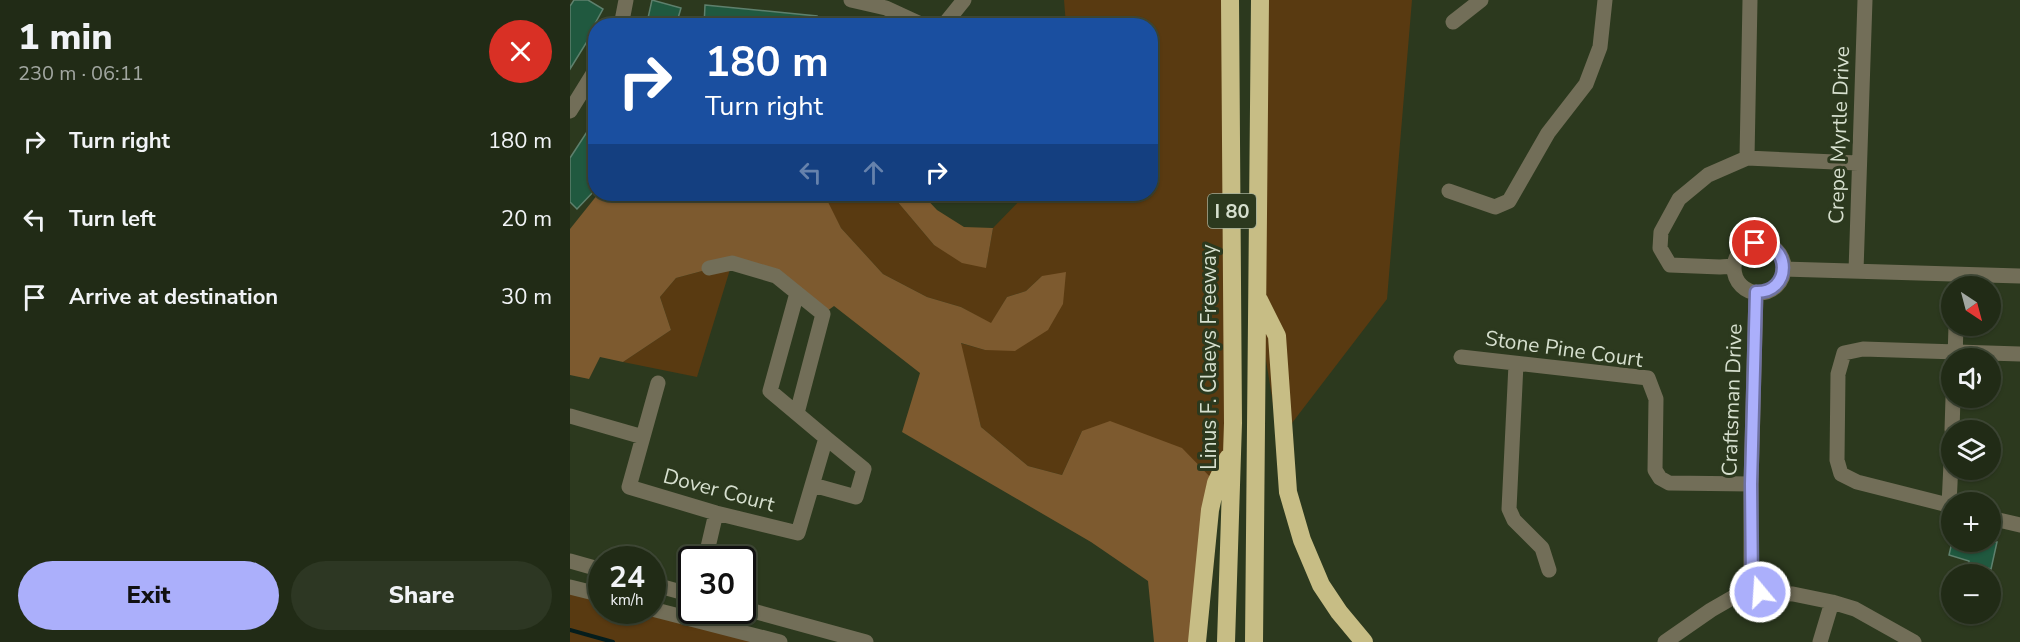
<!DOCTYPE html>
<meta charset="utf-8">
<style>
body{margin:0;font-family:"Nunito Sans",sans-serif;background:#2d3723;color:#f1f3f6;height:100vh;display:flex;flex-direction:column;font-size:22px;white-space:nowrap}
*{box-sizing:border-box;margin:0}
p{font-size:20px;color:#a2a7a1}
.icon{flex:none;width:33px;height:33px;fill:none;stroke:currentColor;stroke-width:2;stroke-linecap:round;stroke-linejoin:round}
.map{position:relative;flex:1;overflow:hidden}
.panel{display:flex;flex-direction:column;background:#212b16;width:570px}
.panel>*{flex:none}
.guide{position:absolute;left:18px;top:18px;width:570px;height:183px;border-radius:24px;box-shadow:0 2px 4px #0004,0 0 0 2px #3e4735;background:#1a4fa0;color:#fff;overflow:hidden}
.needle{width:39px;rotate:144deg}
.tools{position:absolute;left:1371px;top:276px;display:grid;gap:12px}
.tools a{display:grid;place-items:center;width:60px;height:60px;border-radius:50%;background:#212b16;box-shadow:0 2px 4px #0004,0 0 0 2px #3e4735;font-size:30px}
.speed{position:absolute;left:18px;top:546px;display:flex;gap:12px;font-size:30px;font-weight:700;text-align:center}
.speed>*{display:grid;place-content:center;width:78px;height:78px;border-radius:50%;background:#212b16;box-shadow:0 2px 4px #0004,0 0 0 2px #3e4735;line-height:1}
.speed small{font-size:15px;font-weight:400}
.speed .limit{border:3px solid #111;border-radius:9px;background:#fff;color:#111}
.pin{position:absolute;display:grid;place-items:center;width:51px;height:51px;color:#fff;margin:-26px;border:3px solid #fff;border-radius:50%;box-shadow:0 2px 6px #0007}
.me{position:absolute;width:66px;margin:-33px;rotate:342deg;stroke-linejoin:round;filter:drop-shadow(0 0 4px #0008)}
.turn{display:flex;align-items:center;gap:21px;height:126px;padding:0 18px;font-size:27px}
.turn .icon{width:78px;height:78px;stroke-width:2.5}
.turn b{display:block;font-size:42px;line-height:51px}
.lanes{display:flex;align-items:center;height:57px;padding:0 18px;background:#0003;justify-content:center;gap:30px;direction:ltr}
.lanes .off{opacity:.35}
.round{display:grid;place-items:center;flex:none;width:63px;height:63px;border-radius:32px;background:#2d3723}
.summary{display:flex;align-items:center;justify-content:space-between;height:102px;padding:0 18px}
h1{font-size:36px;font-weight:800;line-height:45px}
.primary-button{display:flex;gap:12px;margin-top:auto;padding:12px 18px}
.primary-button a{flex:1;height:69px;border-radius:36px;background:#abaffb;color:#111;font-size:24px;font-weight:800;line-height:69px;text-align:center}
.primary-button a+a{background:#2d3723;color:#f1f3f6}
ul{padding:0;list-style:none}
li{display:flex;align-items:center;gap:18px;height:78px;padding:0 18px}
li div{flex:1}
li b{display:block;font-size:22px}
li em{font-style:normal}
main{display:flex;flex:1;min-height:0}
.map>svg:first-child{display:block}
.green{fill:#593a11}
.forest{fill:#7d5a2f}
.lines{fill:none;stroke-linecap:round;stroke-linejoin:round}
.stream{stroke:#051d1c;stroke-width:4}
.building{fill:#20593f;stroke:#5e806d;stroke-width:1.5}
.minor{stroke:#726e58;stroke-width:15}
.highway{stroke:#c7bd85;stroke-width:18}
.route-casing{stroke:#6f72a3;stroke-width:15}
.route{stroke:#abaffb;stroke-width:10}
.labels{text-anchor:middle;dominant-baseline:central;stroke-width:6;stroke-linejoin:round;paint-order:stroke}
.shield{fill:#2c391e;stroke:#a3ad99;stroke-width:1.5}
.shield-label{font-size:20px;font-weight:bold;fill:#d6dfce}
.street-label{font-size:21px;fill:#d6dfce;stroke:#2c391e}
</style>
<main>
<section class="panel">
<div class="summary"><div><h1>1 min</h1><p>230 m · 06:11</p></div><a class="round" style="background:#d93025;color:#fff"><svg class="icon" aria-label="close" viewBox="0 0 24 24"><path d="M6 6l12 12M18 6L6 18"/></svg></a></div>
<ul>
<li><svg class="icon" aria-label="right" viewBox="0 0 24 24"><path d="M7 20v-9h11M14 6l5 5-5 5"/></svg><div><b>Turn right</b></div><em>180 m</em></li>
<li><svg class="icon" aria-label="left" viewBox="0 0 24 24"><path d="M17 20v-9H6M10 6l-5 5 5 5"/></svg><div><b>Turn left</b></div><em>20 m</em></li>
<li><svg class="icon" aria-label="arrive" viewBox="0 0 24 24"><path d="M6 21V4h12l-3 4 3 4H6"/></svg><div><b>Arrive at destination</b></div><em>30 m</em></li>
</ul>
<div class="primary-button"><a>Exit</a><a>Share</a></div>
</section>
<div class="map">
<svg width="1450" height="642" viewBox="0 0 1450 642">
<rect width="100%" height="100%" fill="#2c391e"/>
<path class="green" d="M 494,0 L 660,0 L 663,423 L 646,483 L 512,431 L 492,475 L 458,466 L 411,427 L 390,343 L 415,350 L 472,276 L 456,291 L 437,297 L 421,324 L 391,307 L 357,297 L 313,274 L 271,228 L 252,194 L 321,194 L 364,245 L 416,267 L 423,228 L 454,196 L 453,194 L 580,194 L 580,26 L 496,25 Z
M 689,0 L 842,0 L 817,299 L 709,440 L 685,293 Z
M 162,263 L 127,377 L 53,362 L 101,330 L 90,297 L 106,278 Z
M 0,587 L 31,595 L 32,610 L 82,610 L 210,642 L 0,642 Z"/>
<path class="forest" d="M 28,194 L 254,194 L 271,228 L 313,274 L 357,297 L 391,307 L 421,323 L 437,297 L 456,291 L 472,276 L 496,272 L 493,304 L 478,330 L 445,351 L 415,350 L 391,343 L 411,427 L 458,466 L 492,475 L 512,431 L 540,421 L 612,448 L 646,483 L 627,642 L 584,642 L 578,581 L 521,542 L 332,432 L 350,373 L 264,306 L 253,314 L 206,276 L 162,263 L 106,278 L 90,297 L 101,330 L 53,362 L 30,357 L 19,379 L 0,375 L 0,229 Z
M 321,194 L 352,194 L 367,210 L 394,227 L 423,228 L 416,268 L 392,263 L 364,245 Z"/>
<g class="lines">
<path class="stream" d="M 0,630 L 43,642"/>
</g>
<path class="building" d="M 4,0 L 18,0 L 33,9 L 21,31 L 23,32 L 0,69 L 0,6 Z
M 82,0 L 111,8 L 106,25 L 78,18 Z
M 135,5 L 247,16 L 246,26 L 134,26 Z
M 26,118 L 26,189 L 7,209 L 0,202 L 0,158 Z
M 1382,542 L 1427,542 L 1421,569 L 1399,563 L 1399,561 L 1379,555 Z"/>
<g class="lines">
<path class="minor" d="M 281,0 L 316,8 L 355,26
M 883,22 L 911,0
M 51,26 L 56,0
M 373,26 L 394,0
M 0,111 L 26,69
M 1177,158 L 1180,0
M 879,191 L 925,207 L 939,201 L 978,133 L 1016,84 L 1030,47 L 1035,0
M1164 268a25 25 0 1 1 50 0a25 25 0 1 1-50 0Z
M 1164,266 L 1150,267 L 1100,265 L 1090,248 L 1091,232 L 1109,199 L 1138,175 L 1177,158 L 1288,163
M 139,268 L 162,263 L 206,276 L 253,314 L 227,413
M 1213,269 L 1450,276
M 1286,271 L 1295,0
M 1186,292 L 1181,484 L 1181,587 L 1190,593 L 1223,594 L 1262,602 L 1285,609 L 1344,642
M 891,357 L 1078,378 L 1086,399 L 1085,470 L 1090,478 L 1099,483 L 1181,484
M 1385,358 L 1386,326
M 946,364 L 939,509 L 944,520 L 972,548 L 979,570
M 88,383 L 59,487 L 146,513 L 228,533 L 256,438 L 200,391 L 227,293
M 0,416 L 73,437
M 1382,430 L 1383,398
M 243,485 L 286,497 L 294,469 L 256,438
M 1379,505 L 1382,442
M 1382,506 L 1287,482 L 1271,474 L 1267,460 L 1268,374 L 1274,353 L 1293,349 L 1450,354
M 1420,518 L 1450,525
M 135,560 L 146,513
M 0,561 L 32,570
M 82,584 L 122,595
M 0,587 L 32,595
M 172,608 L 296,642
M 82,609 L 210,642
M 1095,642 L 1141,610 L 1181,587
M 1250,642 L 1262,602"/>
<path class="highway" d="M 689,300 L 707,336 L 718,492 L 732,540 L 751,585 L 769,612 L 794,642
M 627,642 L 640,510 L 646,483 L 658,458
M 656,642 L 663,423 L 660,0
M 684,642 L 690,0"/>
</g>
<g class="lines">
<defs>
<path id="route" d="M 1185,243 C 1222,242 1222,293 1186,292 L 1181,484 L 1182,587 L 1190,592"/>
</defs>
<use href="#route" class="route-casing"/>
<use href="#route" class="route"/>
</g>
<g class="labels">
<rect class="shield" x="638" y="194" width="48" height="34" rx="4.5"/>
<g class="shield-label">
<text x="662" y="211">I 80</text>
</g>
<g class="street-label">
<text transform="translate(1269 135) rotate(-88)">Crepe Myrtle Drive</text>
<text transform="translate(994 349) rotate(8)">Stone Pine Court</text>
<text transform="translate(639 357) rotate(-90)">Linus F. Claeys Freeway</text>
<text transform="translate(1162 400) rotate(-88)">Craftsman Drive</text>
<text transform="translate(149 490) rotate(15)">Dover Court</text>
</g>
</g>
</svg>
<div class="tools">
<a><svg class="needle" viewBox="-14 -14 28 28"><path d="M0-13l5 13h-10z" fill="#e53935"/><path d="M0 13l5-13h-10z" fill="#a2a7a1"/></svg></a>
<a><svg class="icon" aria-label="sound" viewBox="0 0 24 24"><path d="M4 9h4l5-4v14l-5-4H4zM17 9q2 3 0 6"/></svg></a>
<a><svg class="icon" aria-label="layers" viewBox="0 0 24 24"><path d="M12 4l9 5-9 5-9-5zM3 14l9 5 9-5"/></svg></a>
<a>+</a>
<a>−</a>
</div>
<div class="speed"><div>24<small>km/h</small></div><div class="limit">30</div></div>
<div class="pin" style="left:1185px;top:243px;background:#d93025"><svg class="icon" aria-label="arrive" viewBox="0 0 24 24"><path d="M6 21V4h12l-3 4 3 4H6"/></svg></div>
<svg class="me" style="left:1190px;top:592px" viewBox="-20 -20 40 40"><circle r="17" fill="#abaffb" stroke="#fff" stroke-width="3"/><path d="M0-11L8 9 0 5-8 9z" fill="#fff"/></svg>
<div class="guide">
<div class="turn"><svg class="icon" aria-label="right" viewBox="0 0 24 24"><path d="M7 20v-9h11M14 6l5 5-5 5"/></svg><div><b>180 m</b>Turn right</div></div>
<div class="lanes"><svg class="icon off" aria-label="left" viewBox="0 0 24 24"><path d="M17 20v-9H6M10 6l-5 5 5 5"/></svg><svg class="icon off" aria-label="ahead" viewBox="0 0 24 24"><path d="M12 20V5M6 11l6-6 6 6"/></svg><svg class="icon" aria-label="right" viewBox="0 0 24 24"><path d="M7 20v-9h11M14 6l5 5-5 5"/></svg></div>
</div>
</div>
</main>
